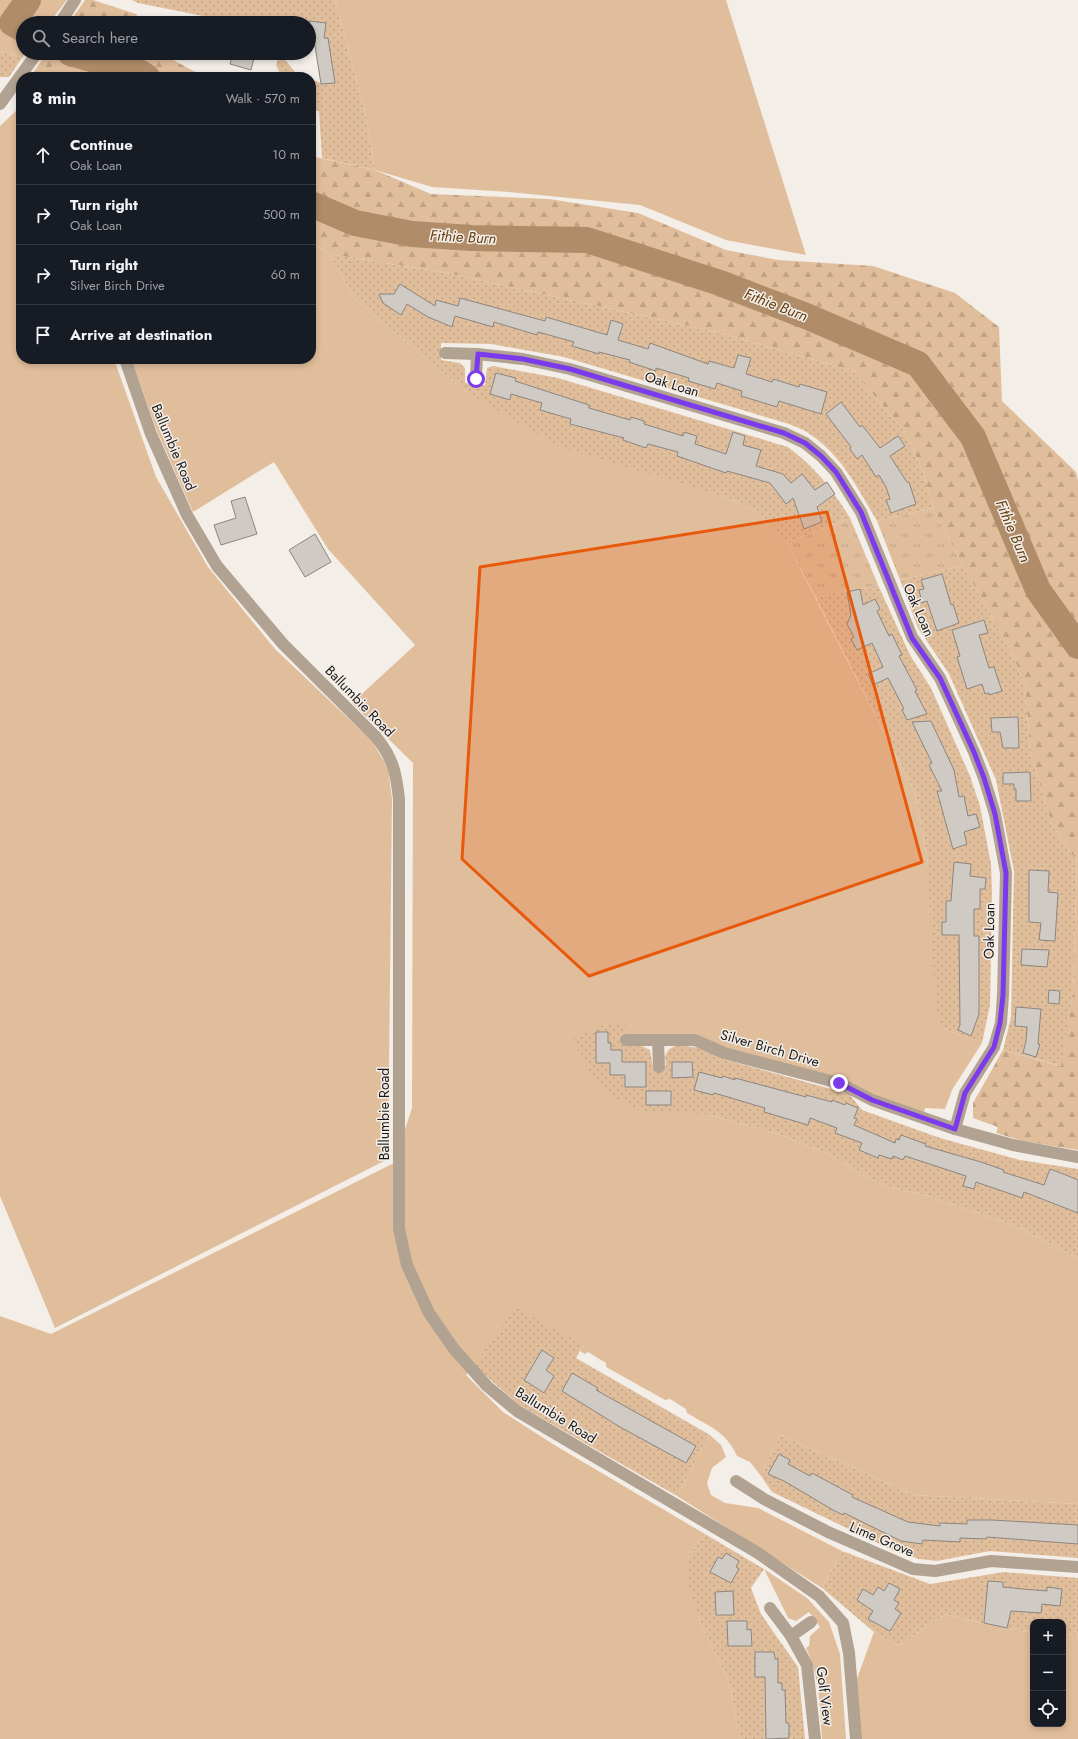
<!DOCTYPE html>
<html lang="en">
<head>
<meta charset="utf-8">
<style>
  :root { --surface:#171b24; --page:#242831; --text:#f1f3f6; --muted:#9ea1a6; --line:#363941 }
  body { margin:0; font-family:Jost,sans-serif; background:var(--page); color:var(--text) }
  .controls { position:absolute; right:12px; bottom:12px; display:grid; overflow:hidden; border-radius:8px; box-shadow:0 2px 6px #0003 }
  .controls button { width:36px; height:36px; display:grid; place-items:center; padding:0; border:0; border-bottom:1px solid var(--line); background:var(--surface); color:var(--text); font:20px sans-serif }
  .stop { position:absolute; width:12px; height:12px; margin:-9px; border:3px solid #7c3aed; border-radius:50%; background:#fff }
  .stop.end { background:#7c3aed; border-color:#fff; box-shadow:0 1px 4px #0008 }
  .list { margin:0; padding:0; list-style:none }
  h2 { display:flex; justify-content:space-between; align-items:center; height:52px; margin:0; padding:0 16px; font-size:17px }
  h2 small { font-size:13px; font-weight:400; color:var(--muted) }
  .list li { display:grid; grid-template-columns:26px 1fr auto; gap:12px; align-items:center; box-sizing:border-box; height:60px; padding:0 16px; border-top:1px solid var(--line) }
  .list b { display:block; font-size:15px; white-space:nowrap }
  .list p { margin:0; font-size:13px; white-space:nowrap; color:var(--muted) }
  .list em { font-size:13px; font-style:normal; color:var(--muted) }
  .icon { flex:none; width:22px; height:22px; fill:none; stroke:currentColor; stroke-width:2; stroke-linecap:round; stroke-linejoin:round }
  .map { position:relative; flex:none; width:1078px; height:1739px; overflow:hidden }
  .search { position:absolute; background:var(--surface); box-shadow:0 2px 6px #0003; left:16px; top:16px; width:300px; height:44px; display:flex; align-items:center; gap:10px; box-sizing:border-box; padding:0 14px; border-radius:22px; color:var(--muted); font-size:15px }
  .panel { position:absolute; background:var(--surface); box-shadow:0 2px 6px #0003; left:16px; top:72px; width:300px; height:292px; border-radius:16px }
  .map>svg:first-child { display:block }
  .grass { fill:#e1be9b }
  .forest { fill:url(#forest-firs) }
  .park { fill:url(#park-tufts) }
  .garden { fill:url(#garden-dots) }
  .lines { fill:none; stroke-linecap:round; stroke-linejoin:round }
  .river { stroke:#b08c68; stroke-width:26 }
  .building { fill:#cfcac4; stroke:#8b8580 }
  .minor { stroke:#b2a292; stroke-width:12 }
  .tertiary { stroke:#b2a292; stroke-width:12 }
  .route { stroke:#7c3aed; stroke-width:5 }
  .marked { fill:#e8590c; fill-opacity:0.2; stroke:#e8590c; stroke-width:3; stroke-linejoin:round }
  .labels { text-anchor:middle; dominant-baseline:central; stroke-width:3; stroke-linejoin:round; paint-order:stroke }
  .street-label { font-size:14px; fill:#1b1917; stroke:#f4eee9 }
  .water-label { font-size:15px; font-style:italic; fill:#633e11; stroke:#f4eee9 }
</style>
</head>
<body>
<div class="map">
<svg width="1078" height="1739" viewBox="0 0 1078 1739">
  <defs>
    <pattern id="forest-firs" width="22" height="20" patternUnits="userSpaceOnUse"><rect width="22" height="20" fill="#e1be9b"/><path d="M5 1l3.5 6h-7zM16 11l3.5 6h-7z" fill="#c0a385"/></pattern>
    <pattern id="park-tufts" width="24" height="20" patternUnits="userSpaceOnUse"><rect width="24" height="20" fill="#e1be9b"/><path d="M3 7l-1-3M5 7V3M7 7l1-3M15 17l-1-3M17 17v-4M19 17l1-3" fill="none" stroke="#c0a385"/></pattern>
    <pattern id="garden-dots" width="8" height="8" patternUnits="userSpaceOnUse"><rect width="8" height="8" fill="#e1be9b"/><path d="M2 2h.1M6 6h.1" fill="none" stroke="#c0a385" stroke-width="1.8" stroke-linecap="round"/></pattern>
  </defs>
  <rect width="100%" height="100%" fill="#f4eee9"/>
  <g class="grass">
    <path d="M0,0H67L49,23H23V53H26L22,58L0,51Z"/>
    <path d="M335,0H726L806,255L726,240L640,205L509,192L432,187L375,170L365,112Z"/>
    <path d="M20,107L21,359H114L156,477L208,567L275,649L372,741L388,768L392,799L388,1159L55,1328L0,1196V126Z"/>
    <path d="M311,242L329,254L356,300L465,391L723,496L751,508L770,522L787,543L915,793L927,857L944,1029L982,1043L952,1090L945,1109L925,1108L924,1113L853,1088L843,1078L725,1048L696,1034H626V1024H606L689,1113L710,1115L781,1135L826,1153L873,1180L896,1189L925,1195L1014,1225L1078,1258V1504L914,1495L780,1435L761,1476L750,1462L737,1456C726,1431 708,1426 687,1413L686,1409L670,1399L665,1400L606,1367V1363L588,1352L585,1354L580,1351L583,1345L474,1365L466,1375L503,1412L556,1446L705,1534L687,1559L699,1619L729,1682L740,1739H0V1316L51,1334L394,1163L412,1108L413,763L352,703L415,645L328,549L274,462L193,512L157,431L131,359H311Z"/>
    <path d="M710,1435L721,1445L726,1457L712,1468L707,1483L711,1495L725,1503L758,1508L842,1551L822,1588L677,1496Z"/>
    <path d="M764,1569L807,1598L829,1622L840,1654L846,1739H822C820,1708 820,1676 806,1648L809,1646L810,1636L820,1627L809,1612L796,1621L788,1618Z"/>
    <path d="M945,1614L1007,1629L1033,1631V1724H1063V1634L1078,1635V1739H860L855,1684L874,1632L898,1646Z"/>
  </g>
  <g class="forest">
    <path d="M85,0H93L136,14L142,23H69Z"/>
    <path d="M47,53H160L205,77H30Z"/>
    <path d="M311,156L375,170L431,194L549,199L638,213L726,250L778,260L873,266L955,293L999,327L1002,401L1076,472L1078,480V1150L1023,1141L996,1133L998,1127L973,1118V1103L1003,1050L1060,1066L1073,991L1077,862L1052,825L1030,751L1025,685L1009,647L963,566L933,508L923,472L904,431L853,371L717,332L441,272L329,254L311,242Z"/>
  </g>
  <g class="park">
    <path d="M933,508L963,566L900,580L877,521Z"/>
    <path d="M850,518L878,585L816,598L787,543Z"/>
  </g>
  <g class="garden">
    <path d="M132,0H335L365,112L375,170L322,158L319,111L311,110V79L321,83L315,46L309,44V23H238L138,3Z"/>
    <path d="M0,51L22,58L9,77H0Z"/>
    <path d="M280,54L295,72L306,77H282L276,65Z"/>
    <path d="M329,254L441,272L717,332L853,371L904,431L923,472L933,508L877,521C858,489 842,456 811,435C805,430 796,427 789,424L564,357L491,344L441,343V360L460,363L465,368V383L485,385L487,368L493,366L558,378L788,447C815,467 833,490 850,518L787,543L770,522L751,508L723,496L560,447L465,391L356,300Z"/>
    <path d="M963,566L1009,647L1025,685L1030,751L1052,825L1077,862L1073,991L1061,1066L1003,1050L1011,1017L1014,871L996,780L949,674L918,628L900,580Z"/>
    <path d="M878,585L910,655L931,688L970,776L980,806L991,864L992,892L990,1005L982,1043L944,1029L936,1011L927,857L915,793L816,598Z"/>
    <path d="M606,1024H626V1046H642L650,1050L653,1067L666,1066L665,1056L669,1049L678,1045L700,1048L723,1059L849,1094L862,1110L940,1138L1020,1160L1078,1169V1258L1014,1225L925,1195L896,1189L873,1180L826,1153L781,1135L710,1115L641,1111L618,1099L595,1081L572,1039Z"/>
    <path d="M516,1307L583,1345L576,1358L710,1435L677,1496L519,1405L474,1365Z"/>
    <path d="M780,1435L914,1495L1078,1504V1558L990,1551L937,1561L919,1559L892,1550L772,1492L761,1476Z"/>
    <path d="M705,1534L764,1569L751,1588L761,1614L798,1667L805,1739H740L729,1682L699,1619L688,1584L687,1559Z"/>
    <path d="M842,1551L930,1584L1004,1572L1078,1578V1635L1063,1634V1622H1033V1631L1007,1629L945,1614L898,1646L874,1632L822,1588Z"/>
  </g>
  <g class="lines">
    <g class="river">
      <path d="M23,29L12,23L28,0"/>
      <path d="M70,53L141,73L147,77"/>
      <path d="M311,204L355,223L412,234L471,238L587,240L720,283L806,316L918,364L973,437L1038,590L1078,646"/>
    </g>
  </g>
  <g class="building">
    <path d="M309,21L326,23L324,38H328L335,83L321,84L313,33L309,32Z"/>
    <path d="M233,53L254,58L251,70L230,64Z"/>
    <path d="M400,284L435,306L436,300L458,306L460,298L545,321L546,317L607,335L611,320L623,324L618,340L648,349L650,343L708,364L709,361L734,368L738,355L751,358L746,374L772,382L773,379L799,387L800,384L827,392L821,414L779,401L777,407L741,396L742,391L717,383L715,389L688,381L689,378L656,368V371L629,362L630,360L599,352V354L572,346L574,342L538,332L537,335L494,322L493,327L455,316L452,327L428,317L407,304L401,315L383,303L379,294H394Z"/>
    <path d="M496,373L516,378L515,381L589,405V408L630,420L631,417L644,421V424L683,436L684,432L697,436L695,444L726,454L733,432L745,436L743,445L761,450L756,466L783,474L791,483L802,474L815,490L827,482L835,494L817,507L822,522L804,529L793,498L786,504L770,483L727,471L726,473L677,456L678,452L648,444L646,448L623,440L624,438L570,424L571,419L540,410L542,403L511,394L510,400L490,394Z"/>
    <path d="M841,402L860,427L862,425L880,448L898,436L905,446L890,456L907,482H909L916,504L891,513L886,500L890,499L886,487L879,475L876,477L862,455L857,459L850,449L851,447L826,414Z"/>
    <path d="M245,497L257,534L221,545L214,525L236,518L231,501Z"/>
    <path d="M315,534L331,562L305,577L289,550Z"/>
    <path d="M942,574L951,605L953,604L959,623L937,631L927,601L922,603L919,590L924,589L921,580Z"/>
    <path d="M860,589L863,605L875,599L880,609L877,611L889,636L892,634L902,655L899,656L917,690L915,691L927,714L907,720L902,710L904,709L888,678L873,685L868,674L883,667L872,643L857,650L851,639L854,637L847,624L851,615L847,592Z"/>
    <path d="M984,620L988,633L979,635L989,668L994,667L1002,691L989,695V693L985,694L982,684L967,689L957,657L960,656L952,630Z"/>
    <path d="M1018,717L1019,748H1003L1000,732H992L991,718Z"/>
    <path d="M931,721L954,770L959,797L964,796L968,816L976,814L980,827L964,832L967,844L953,849L937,791H942L929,765L932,763L912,722Z"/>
    <path d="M1030,772L1031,801H1016V789H1014V784H1003V773Z"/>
    <path d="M954,862L971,864L970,876L986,878L985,889H980V909H974V936H979V1014L971,1036L958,1030L960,1025L959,935H942V922H946V901H951Z"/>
    <path d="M1029,870L1049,871L1048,892L1058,893L1055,941L1039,940L1041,923L1029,922Z"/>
    <path d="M1022,949L1049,950L1047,967L1021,965Z"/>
    <path d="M1049,990L1060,991L1059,1004L1048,1003Z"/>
    <path d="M1016,1007L1041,1009L1038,1044H1040L1036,1057L1023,1053L1026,1041L1027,1027L1015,1026Z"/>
    <path d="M596,1032H608V1043H611V1050H622V1062H646V1087H625V1075H610V1063H596Z"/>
    <path d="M672,1062H692L693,1077L672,1078Z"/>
    <path d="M699,1072L722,1078L723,1076L735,1080V1078L806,1097V1095L832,1102V1100L845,1105L846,1103L858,1108L854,1118L857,1119L854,1125L895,1143L896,1139L899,1140L901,1135L926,1144L925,1146L981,1162L1004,1170L1003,1172L1044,1185L1050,1169L1066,1175L1078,1180V1213L1024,1192L1022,1198L976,1182L974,1189L963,1186L966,1176L905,1156L903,1160L893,1156L892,1159L879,1155L878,1158L859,1150L862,1143L835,1133L837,1128L810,1118L808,1125L764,1112L765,1108L714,1093L713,1095L694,1090Z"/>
    <rect x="646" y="1091" width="25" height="14"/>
    <path d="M542,1350L554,1358L546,1370L554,1376L544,1393L524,1380Z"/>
    <path d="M572,1373L598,1388L596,1390L696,1446L686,1463L620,1427L562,1391Z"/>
    <path d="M779,1454L790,1460L788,1464L810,1476L812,1473L853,1495L852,1497L908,1522L940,1526V1523L967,1524V1520H992L1078,1525V1544L987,1537L986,1539L960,1538V1542L923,1540L922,1544L901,1541L844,1513L843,1515L833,1510L784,1481L768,1474Z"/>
    <path d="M726,1553L739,1561L736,1567L739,1569L731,1583L710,1572L718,1557L722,1559Z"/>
    <path d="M988,1581L1003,1582V1587L1023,1589L1047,1591V1587L1062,1589L1060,1606L1042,1604L1041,1613L1011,1611L1007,1628L984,1623Z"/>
    <path d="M889,1583L900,1589L894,1600L899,1603L895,1609L901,1613L890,1631L868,1619L873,1611L857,1600L863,1589L873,1595L878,1587L884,1591Z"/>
    <path d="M733,1591L734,1615H716L715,1592Z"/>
    <path d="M727,1621H747V1630L751,1629L752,1646H728Z"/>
    <path d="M755,1652H774L775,1659H778V1683H782V1690H785L786,1723H789V1738L766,1739L765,1677H755Z"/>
  </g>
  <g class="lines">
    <g class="minor">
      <path d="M445,353L477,354L523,359L570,369L784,433L805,443L821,456L836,472L861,512L912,637L940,678L974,752L984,778L995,814L1006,873L1003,995L1001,1023L994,1047L965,1093L955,1129"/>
      <path d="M125,359L151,434L187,515L217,566L283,644L376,737C393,758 396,772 399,799V1229L407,1265L429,1313L454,1349L487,1386L517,1411L758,1553L819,1596L843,1623L849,1653L856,1739"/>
      <path d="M476,379L477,354"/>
      <path d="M626,1040H695L724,1053L839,1083L872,1100L955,1129L1013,1145L1078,1157"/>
      <path d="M658,1040L659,1067"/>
      <path d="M736,1481L764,1499L828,1532L913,1569L935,1571L991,1561L1078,1567"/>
      <path d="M770,1608L791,1636L807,1665L815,1739"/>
      <path d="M791,1636L811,1622"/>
    </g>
    <g class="tertiary">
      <path d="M60,23L75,0"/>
      <path d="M0,104L37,53"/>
    </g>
  </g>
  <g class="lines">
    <path class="route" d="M476,379L478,354L523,359L570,369L784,433L805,443L821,456L836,472L861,512L912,638L940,678L974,752L984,778L995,814L1006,873L1003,995L1000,1023L994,1047L965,1093L955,1129L872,1100L839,1083"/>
  </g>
  <path class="marked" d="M827,512L922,862L589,976L462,859L480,567Z"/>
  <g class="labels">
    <g class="street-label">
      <text transform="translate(672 384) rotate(17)">Oak Loan</text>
      <text transform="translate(174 447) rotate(67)">Ballumbie Road</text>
      <text transform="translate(919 610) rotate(66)">Oak Loan</text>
      <text transform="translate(360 701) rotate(46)">Ballumbie Road</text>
      <text transform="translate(989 931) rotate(-89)">Oak Loan</text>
      <text transform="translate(770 1048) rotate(16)">Silver Birch Drive</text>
      <text transform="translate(384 1114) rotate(-90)">Ballumbie Road</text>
      <text transform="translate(556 1415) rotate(32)">Ballumbie Road</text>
      <text transform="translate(882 1539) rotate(23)">Lime Grove</text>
      <text transform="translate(825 1696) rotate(83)">Golf View</text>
    </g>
    <g class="water-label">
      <text transform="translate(463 237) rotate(3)">Fithie Burn</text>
      <text transform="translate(776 305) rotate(21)">Fithie Burn</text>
      <text transform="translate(1013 531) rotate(67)">Fithie Burn</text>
    </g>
  </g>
</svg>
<div class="controls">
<button>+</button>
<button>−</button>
<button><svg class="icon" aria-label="locate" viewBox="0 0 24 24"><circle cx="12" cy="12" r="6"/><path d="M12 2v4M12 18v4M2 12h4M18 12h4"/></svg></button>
</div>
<div class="stop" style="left:476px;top:379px"></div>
<div class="stop end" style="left:839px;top:1083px"></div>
<div class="search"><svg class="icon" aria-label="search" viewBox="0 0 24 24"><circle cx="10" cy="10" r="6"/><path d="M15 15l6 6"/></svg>Search here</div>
<section class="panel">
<h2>8 min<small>Walk · 570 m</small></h2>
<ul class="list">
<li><svg class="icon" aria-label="ahead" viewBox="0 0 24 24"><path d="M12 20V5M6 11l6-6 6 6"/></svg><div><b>Continue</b><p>Oak Loan</p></div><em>10 m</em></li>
<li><svg class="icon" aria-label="right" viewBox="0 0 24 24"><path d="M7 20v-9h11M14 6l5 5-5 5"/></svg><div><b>Turn right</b><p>Oak Loan</p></div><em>500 m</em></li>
<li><svg class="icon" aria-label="right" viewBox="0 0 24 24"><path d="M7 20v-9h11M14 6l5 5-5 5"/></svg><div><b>Turn right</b><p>Silver Birch Drive</p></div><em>60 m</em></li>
<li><svg class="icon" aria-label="arrive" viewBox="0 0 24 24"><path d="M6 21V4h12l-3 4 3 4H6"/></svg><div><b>Arrive at destination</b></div></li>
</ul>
</section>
</div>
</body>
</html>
